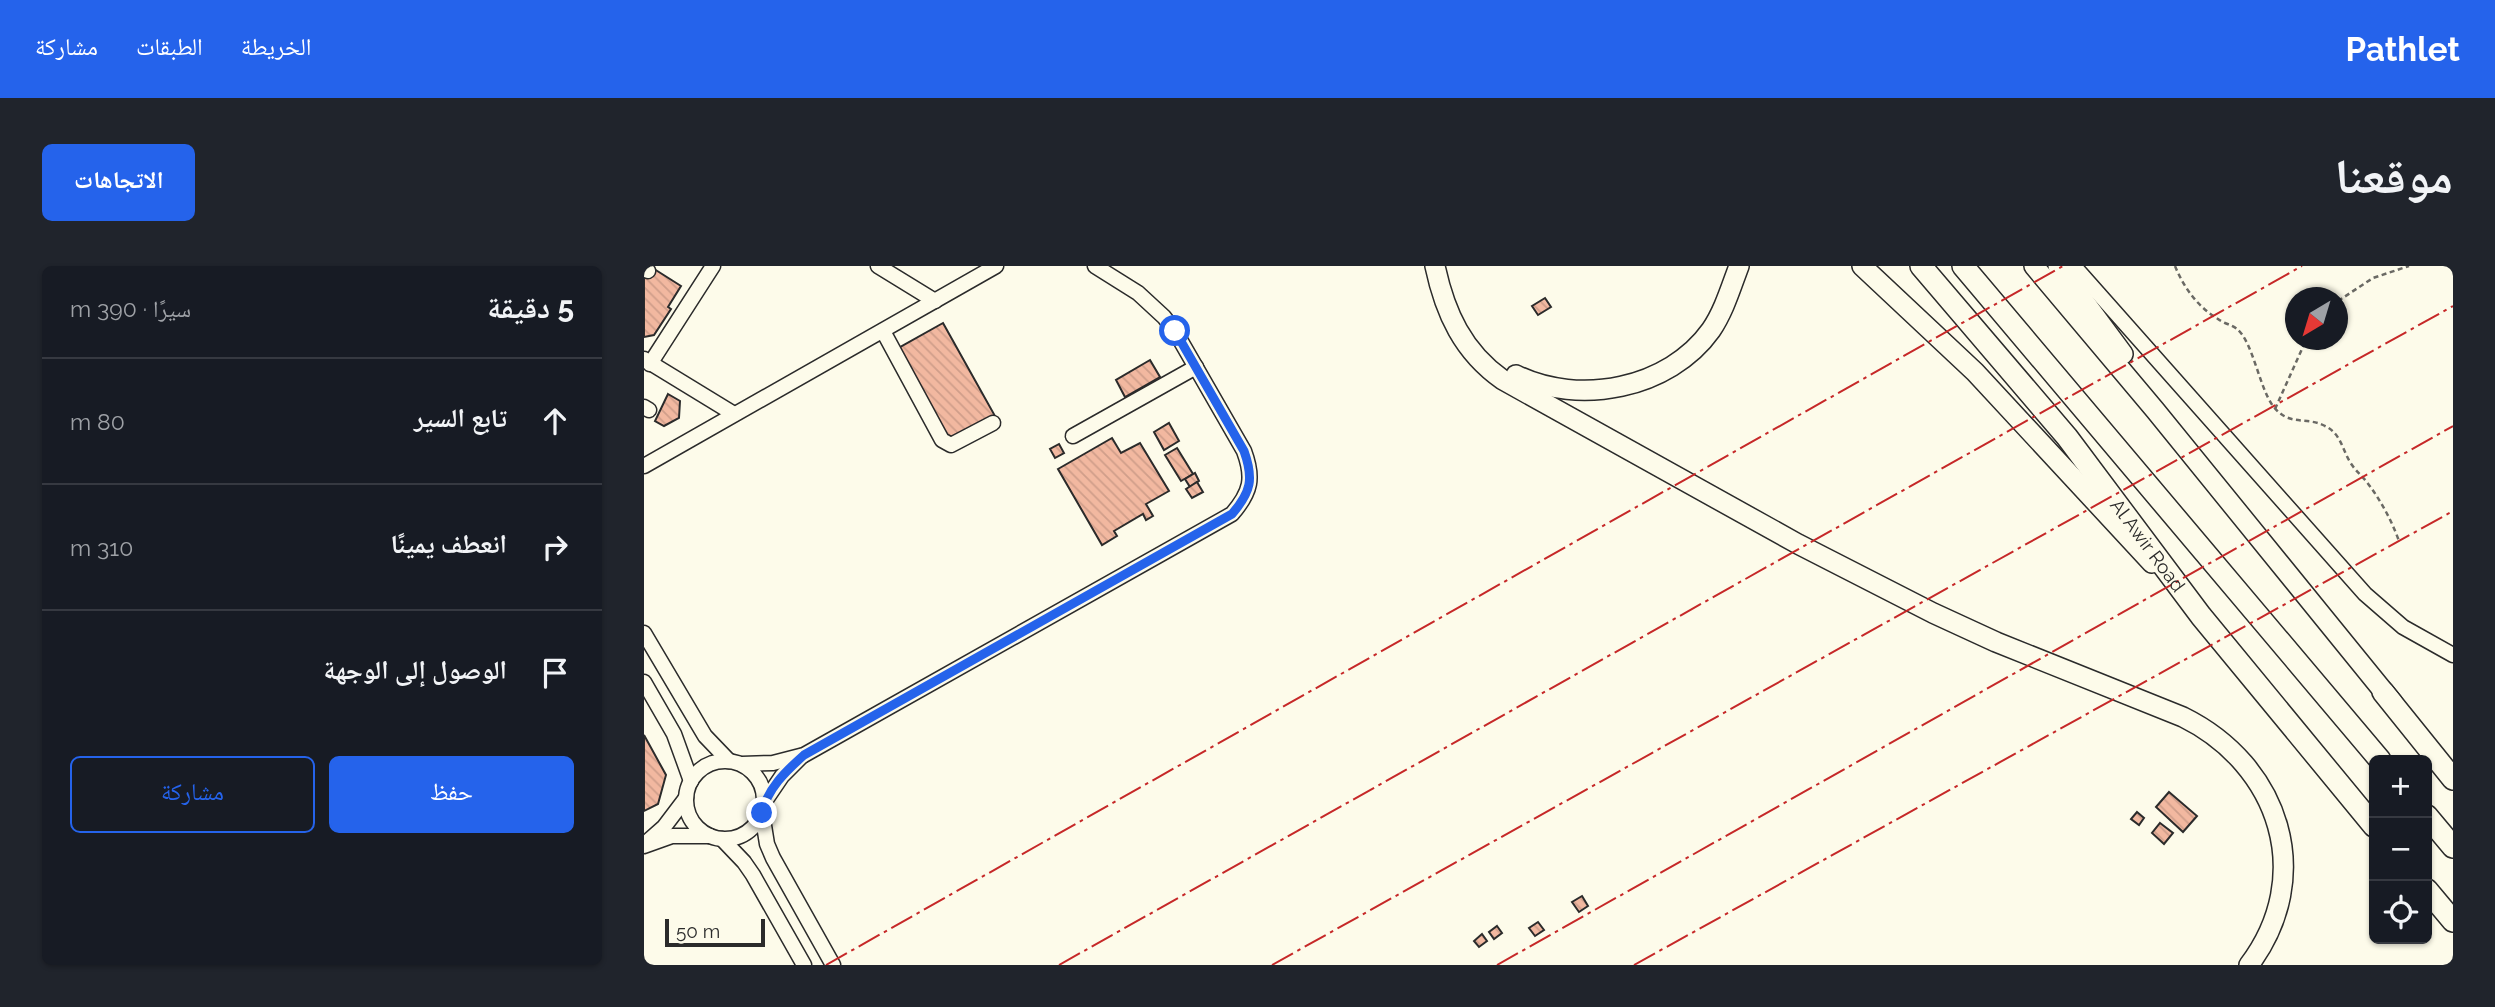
<!DOCTYPE html>
<html lang="ar">
<head>
<meta charset="utf-8">
<style>
  :root { --surface:#171b24; --page:#20242c; --text:#f1f3f6; --muted:#9ea1a6; --line:#363941; --accent:#2563eb }
  body { margin:0; font-family:Raleway,"Noto Naskh Arabic",sans-serif; background:var(--page); color:var(--text); direction:rtl }
  .controls { position:absolute; right:21px; bottom:21px; display:grid; overflow:hidden; border-radius:10px; box-shadow:0 2px 5px #0004 }
  .controls button { width:63px; height:63px; display:grid; place-items:center; padding:0; border:0; border-bottom:2px solid var(--line); background:var(--surface); color:var(--text); font:35px sans-serif }
  .compass { position:absolute; left:1641px; top:21px; width:63px; height:63px; border-radius:50%; background:var(--surface); box-shadow:0 2px 5px #0004; rotate:218deg }
  .scale { position:absolute; left:21px; bottom:18px; width:100px; box-sizing:border-box; padding-left:7px; border:4px solid #2b2b2b; border-top:0; font-size:19px; line-height:24px; white-space:nowrap; color:#2b2b2b; -webkit-text-stroke:5px #fdfbea; paint-order:stroke }
  .stop { position:absolute; width:21px; height:21px; margin:-16px; border:5px solid #2563eb; border-radius:50%; background:#fff }
  .stop.end { background:#2563eb; border-color:#fff; box-shadow:0 2px 7px #0008 }
  .list { margin:0; padding:0; list-style:none }
  h2 { display:flex; justify-content:space-between; align-items:center; height:91px; margin:0; padding:0 28px; font-size:30px }
  h2 small { font-size:23px; font-weight:400; color:var(--muted) }
  .list li { display:grid; grid-template-columns:46px 1fr auto; gap:21px; align-items:center; box-sizing:border-box; height:126px; padding:0 28px; border-top:2px solid var(--line) }
  .list b { display:block; font-size:26px; white-space:nowrap }
  .list em { font-size:23px; font-style:normal; color:var(--muted) }
  .actions { display:flex; gap:14px; padding:21px 28px }
  .actions a { flex:1; padding:16px 0; border:2px solid var(--accent); border-radius:10px; text-align:center; font-size:24px; color:var(--accent) }
  .actions .main { background:var(--accent); color:#fff }
  .icon { flex:none; width:38px; height:38px; fill:none; stroke:currentColor; stroke-width:2; stroke-linecap:round; stroke-linejoin:round }
  .map { position:relative; flex:none; width:1809px; height:699px; overflow:hidden; direction:ltr; border-radius:10px }
  header { display:flex; align-items:center; gap:42px; box-sizing:border-box; height:98px; padding:0 35px; background:var(--accent); color:#fff }
  header strong { font-size:33px }
  nav { display:flex; gap:38px; margin-inline-start:auto; font-size:24px }
  .intro { display:flex; align-items:center; justify-content:space-between; box-sizing:border-box; height:168px; padding:0 42px }
  h1 { margin:0; font-size:49px }
  .button { padding:18px 32px; border-radius:10px; background:var(--accent); color:#fff; font-size:24px; font-weight:700 }
  main { display:flex; gap:42px; padding:0 42px }
  aside { flex:1; background:var(--surface); border-radius:10px; box-shadow:0 2px 5px #0004 }
  .map>svg:first-child { display:block }
  .building { fill:url(#building-back-hatch); stroke:#2b2b2b; stroke-width:2 }
  .lines { fill:none; stroke-linecap:round; stroke-linejoin:round }
  .minor-casing { stroke:#2b2b2b; stroke-width:17 }
  .major-casing { stroke:#2b2b2b; stroke-width:22 }
  .highway-casing { stroke:#2b2b2b; stroke-width:24 }
  .path { stroke:#6a6964; stroke-width:2.5; stroke-dasharray:5 3.5; stroke-linecap:butt }
  .minor { stroke:#fdfbea; stroke-width:14 }
  .major { stroke:#fdfbea; stroke-width:19 }
  .highway { stroke:#fdfbea; stroke-width:21 }
  .power { stroke:#c62828; stroke-width:2; stroke-dasharray:24 5 3.5 5; stroke-linecap:butt }
  .route { stroke:#2563eb; stroke-width:9 }
  .labels { text-anchor:middle; dominant-baseline:central; stroke-width:5; stroke-linejoin:round; paint-order:stroke }
  .street-label { font-size:19px; fill:#2b2b2b; stroke:#fdfbea }
</style>
</head>
<body>
<header>
<strong>Pathlet</strong>
<nav><a>الخريطة</a><a>الطبقات</a><a>مشاركة</a></nav>
</header>
<div class="intro"><h1>موقعنا</h1><a class="button">الاتجاهات</a></div>
<main>
<div class="map">
<svg width="1809" height="699" viewBox="0 0 1809 699">
  <defs>
    <pattern id="building-back-hatch" width="6" height="6" patternUnits="userSpaceOnUse" patternTransform="scale(1.75)"><rect width="6" height="6" fill="#f2b8a0"/><path d="M-1 5l2 2M0 0l6 6M5-1l2 2" fill="none" stroke="#d09e8a"/></pattern>
  </defs>
  <rect width="100%" height="100%" fill="#fdfbea"/>
  <g class="building">
    <path d="M7,1L37,20L24,41L27,43L10,69L0,71V13Z"/>
    <path d="M901,32L907,41L894,49L888,40Z"/>
    <path d="M299,57L351,150L303,177L251,84Z"/>
    <path d="M506,94L516,111L481,131L472,114Z"/>
    <path d="M24,128L36,135L35,152L20,160L11,155Z"/>
    <path d="M525,157L535,175L520,184L510,166Z"/>
    <path d="M468,172L477,187L496,177L525,225L502,238L509,250L502,254L499,248L470,265L473,270L458,279L414,203Z"/>
    <path d="M415,178L420,187L411,192L406,183Z"/>
    <path d="M533,182L549,208L537,215L521,189Z"/>
    <path d="M551,207L555,215L546,221L541,213Z"/>
    <path d="M553,216L559,226L548,232L542,223Z"/>
    <path d="M0,469L22,509L14,538L0,545Z"/>
    <path d="M1525,526L1553,550L1539,566L1512,541Z"/>
    <path d="M1493,546L1500,552L1495,559L1487,553Z"/>
    <path d="M1516,557L1529,567L1520,578L1508,567Z"/>
    <path d="M938,630L944,640L935,646L928,636Z"/>
    <path d="M894,656L900,664L891,670L885,662Z"/>
    <path d="M853,660L858,667L850,673L845,666Z"/>
    <path d="M838,668L843,675L835,681L830,675Z"/>
  </g>
  <g class="lines">
    <defs>
      <g id="minor">
        <path d="M234,0L291,35"/>
        <path d="M1430,0L1721,328L1759,361L1809,389"/>
        <path d="M0,3L4,5"/>
        <path d="M239,65L298,174L307,179L349,157"/>
        <path d="M0,93L90,148"/>
        <path d="M6,98L69,0"/>
        <path d="M0,141L5,144"/>
        <path d="M429,170L552,101"/>
        <path d="M0,200L352,0"/>
        <path d="M0,367L61,470L85,495"/>
        <path d="M0,416L30,468L47,515"/>
        <circle cx="81" cy="534" r="39"/>
        <path d="M98,498L129,497L160,489L588,248C607,226 610,212 600,185L531,65L520,51L494,27L451,0"/>
        <path d="M121,535L138,510L158,490"/>
        <path d="M118,547L123,578L129,592L189,699"/>
        <path d="M78,573L100,596L109,609L160,699"/>
        <path d="M4,575L20,561L42,532"/>
        <path d="M0,580L28,570H66"/>
      </g>
      <g id="major">
        <path d="M791,0C801,47 819,86 859,114L1154,278L1289,347L1352,376L1539,451C1636,499 1672,610 1605,699"/>
        <path d="M1218,0L1331,106L1508,297"/>
        <path d="M1390,0L1511,144L1749,437"/>
        <path d="M1414,0L1479,88"/>
        <path d="M872,109C935,140 1025,123 1067,64C1080,45 1087,21 1095,0"/>
      </g>
      <g id="highway">
        <path id="s1" d="M1277,0L1423,171L1557,350L1730,560"/>
        <path d="M1319,0L1736,494"/>
        <path d="M1739,426L1809,513"/>
        <path d="M1783,550L1809,581"/>
        <path d="M1783,624L1809,655"/>
      </g>
    </defs>
    <use href="#minor" class="minor-casing"/>
    <use href="#major" class="major-casing"/>
    <use href="#highway" class="highway-casing"/>
    <g class="path">
      <path d="M1531,0C1540,22 1554,41 1574,53C1579,57 1588,59 1593,63C1609,76 1615,121 1629,140C1645,161 1662,150 1681,160C1698,168 1698,185 1708,199C1712,205 1717,209 1722,215C1736,233 1747,253 1755,275"/>
      <path d="M1694,35L1729,12L1765,0"/>
      <path d="M1631,143L1662,74"/>
    </g>
    <use href="#minor" class="minor"/>
    <use href="#major" class="major"/>
    <use href="#highway" class="highway"/>
    <g class="power">
      <path d="M182,699L1419,0"/>
      <path d="M415,699L1658,0"/>
      <path d="M628,699L1809,40"/>
      <path d="M853,699L1809,160"/>
      <path d="M990,699L1809,245"/>
    </g>
  </g>
  <g class="lines">
    <path class="route" d="M118,547C123,523 142,505 160,489L588,248C607,226 610,213 600,185L531,65"/>
  </g>
  <g class="labels">
    <g class="street-label">
      <text stroke="none"><textPath href="#s1" startOffset="360">Al Awir Road</textPath></text>
    </g>
  </g>
</svg>
<div class="controls">
<button>+</button>
<button>−</button>
<button><svg class="icon" aria-label="locate" viewBox="0 0 24 24"><circle cx="12" cy="12" r="6"/><path d="M12 2v4M12 18v4M2 12h4M18 12h4"/></svg></button>
</div>
<svg class="compass" viewBox="-18 -18 36 36"><path d="M0-13l5 13h-10z" fill="#e53935"/><path d="M0 13l5-13h-10z" fill="#9ea1a6"/></svg>
<div class="scale">50 m</div>
<div class="stop" style="left:531px;top:65px"></div>
<div class="stop end" style="left:118px;top:547px"></div>
</div>
<aside>
<h2>5 دقيقة<small>سيرًا · 390 m</small></h2>
<ul class="list">
<li><svg class="icon" aria-label="ahead" viewBox="0 0 24 24"><path d="M12 20V5M6 11l6-6 6 6"/></svg><div><b>تابع السير</b></div><em>80 m</em></li>
<li><svg class="icon" aria-label="right" viewBox="0 0 24 24"><path d="M7 20v-9h11M14 6l5 5-5 5"/></svg><div><b>انعطف يمينًا</b></div><em>310 m</em></li>
<li><svg class="icon" aria-label="arrive" viewBox="0 0 24 24"><path d="M6 21V4h12l-3 4 3 4H6"/></svg><div><b>الوصول إلى الوجهة</b></div></li>
</ul>
<div class="actions"><a class="main">حفظ</a><a>مشاركة</a></div>
</aside>
</main>
</body>
</html>
